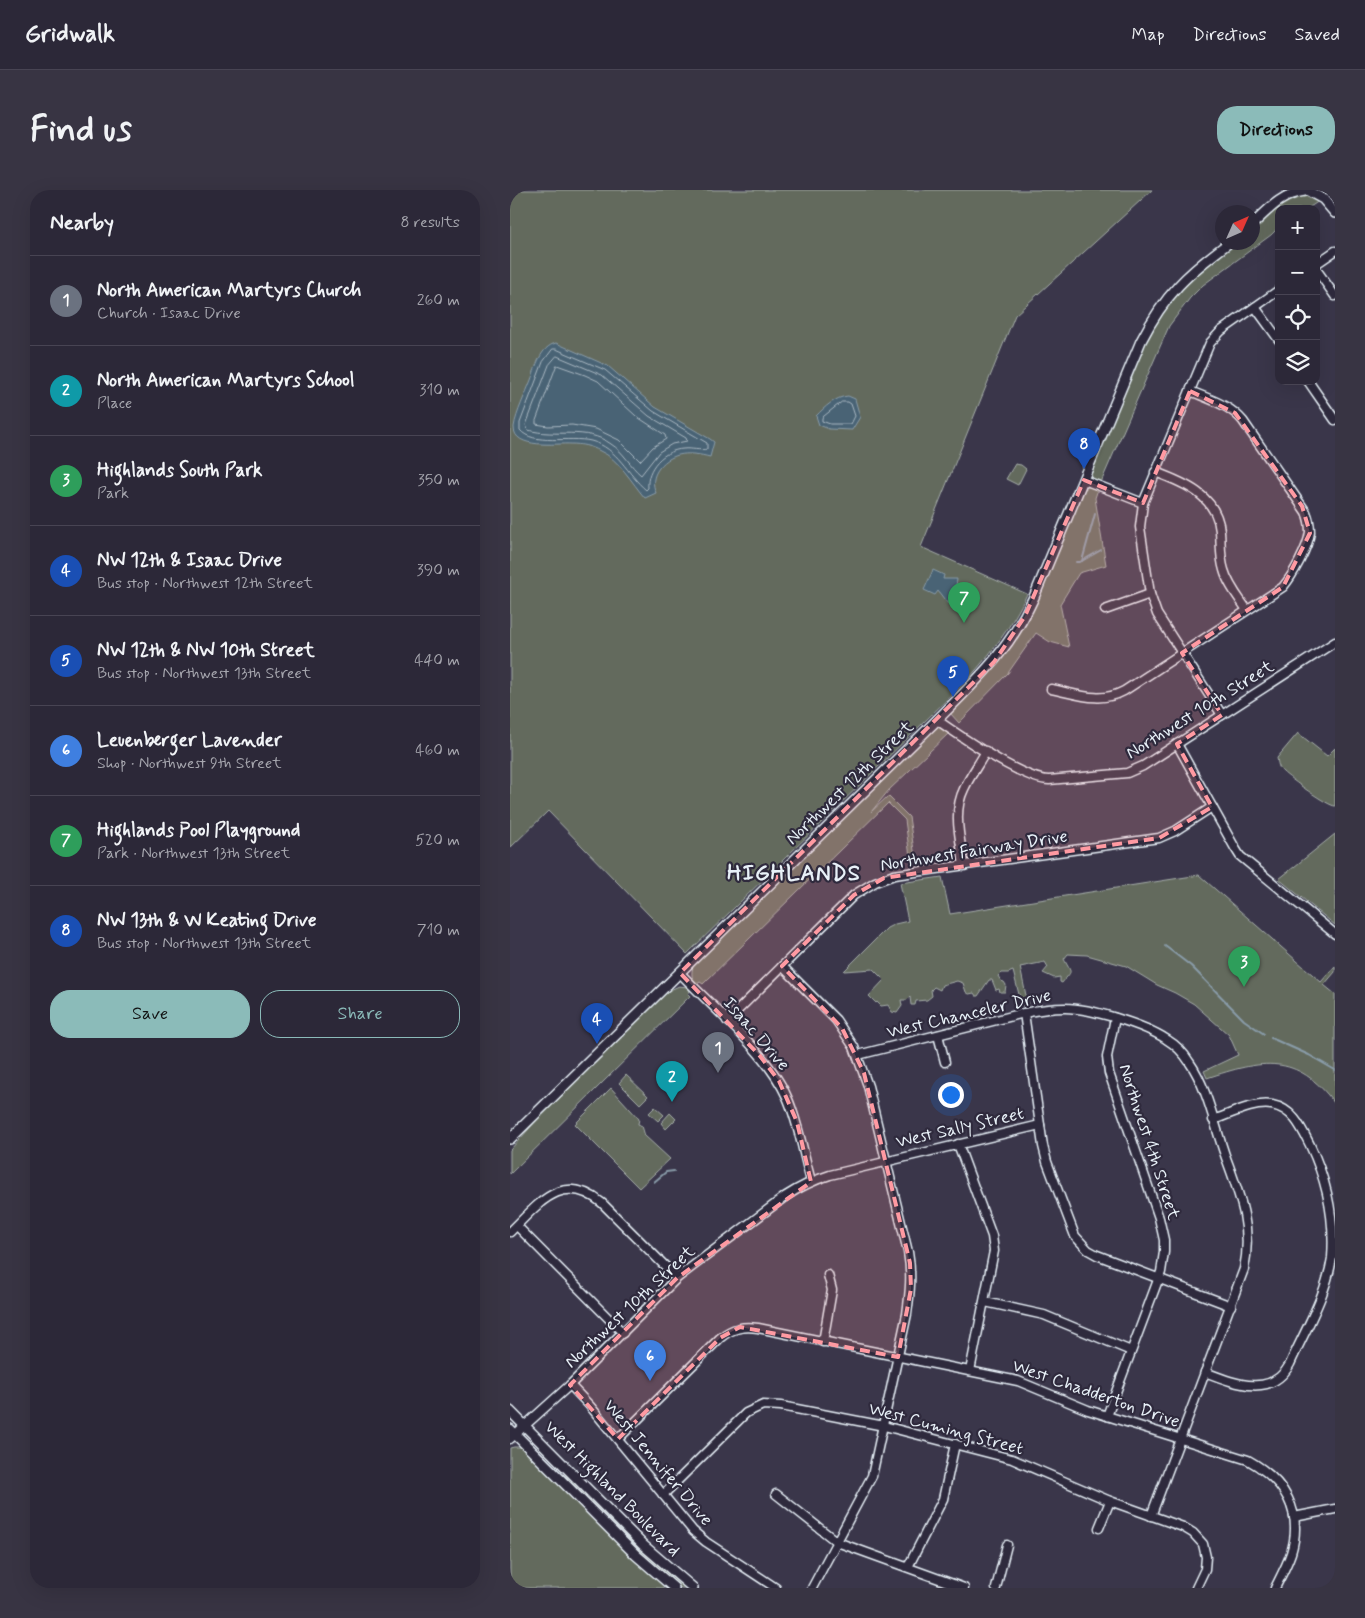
<!DOCTYPE html>
<html lang="en">
<head>
<meta charset="utf-8">
<style>
  :root { --surface:#2c2838; --page:#383443; --text:#f1f3f6; --muted:#a6a6ae; --line:#484453; --accent:#8bbbb9 }
  body { margin:0; font-family:Mynerve,sans-serif; background:var(--page); color:var(--text) }
  .controls { position:absolute; right:15px; top:15px; display:grid; overflow:hidden; border-radius:10px; box-shadow:0 5px 20px #0002 }
  .controls button { width:45px; height:45px; display:grid; place-items:center; padding:0; border:0; border-bottom:1px solid var(--line); background:var(--surface); color:var(--text); font:25px sans-serif }
  .compass { position:absolute; left:705px; top:15px; width:45px; height:45px; border-radius:50%; background:var(--surface); box-shadow:0 5px 20px #0002; rotate:45deg }
  .you { position:absolute; left:440px; top:904px; width:18px; height:18px; margin:-12px; border:4px solid #fff; border-radius:50%; background:#1a73e8; box-shadow:0 0 0 8px #1a73e833 }
  .badge { display:grid; place-items:center; width:32px; height:32px; border-radius:50%; background:var(--accent); color:#fff; font-size:16px; font-weight:700 }
  .pin { position:absolute; translate:-50% -41px; filter:drop-shadow(0 1px 2px #0008) }
  .pin::after { content:''; position:absolute; top:26px; width:18px; height:15px; background:inherit; clip-path:polygon(0 0,100% 0,50% 100%) }
  .list { margin:0; padding:0; list-style:none }
  h2 { display:flex; justify-content:space-between; align-items:center; height:65px; margin:0; padding:0 20px; font-size:21px }
  h2 small { font-size:16px; font-weight:400; color:var(--muted) }
  .list li { display:grid; grid-template-columns:32px 1fr auto; gap:15px; align-items:center; box-sizing:border-box; height:90px; padding:0 20px; border-top:1px solid var(--line) }
  .list b { display:block; font-size:19px; white-space:nowrap }
  .list p { margin:0; font-size:16px; white-space:nowrap; color:var(--muted) }
  .list em { font-size:16px; font-style:normal; color:var(--muted) }
  .actions { display:flex; gap:10px; padding:15px 20px }
  .actions a { flex:1; padding:11px 0; border:1px solid var(--accent); border-radius:20px; text-align:center; font-size:18px; color:var(--accent) }
  .actions .main { background:var(--accent); color:#111 }
  .icon { flex:none; width:28px; height:28px; fill:none; stroke:currentColor; stroke-width:2; stroke-linecap:round; stroke-linejoin:round }
  .map { position:relative; flex:none; width:825px; height:1398px; overflow:hidden; border-radius:20px }
  header { display:flex; align-items:center; gap:30px; box-sizing:border-box; height:70px; padding:0 25px; background:var(--surface); border-bottom:1px solid var(--line) }
  header strong { font-size:24px }
  nav { display:flex; gap:28px; margin-inline-start:auto; font-size:18px }
  .intro { display:flex; align-items:center; justify-content:space-between; box-sizing:border-box; height:120px; padding:0 30px }
  h1 { margin:0; font-size:35px }
  .button { padding:12px 22px; border-radius:20px; background:var(--accent); color:#111; font-size:18px; font-weight:700 }
  main { display:flex; gap:30px; padding:0 30px }
  aside { flex:1; background:var(--surface); border-radius:20px; box-shadow:0 5px 20px #0002 }
  .map>svg:first-child { display:block }
  .green { fill:#636a5d; stroke:#a6aeaa }
  .water { fill:#4a6374; stroke:#899ca9 }
  .lines { fill:none; stroke-linecap:round; stroke-linejoin:round }
  .shore { stroke:#a9b8c3; stroke-width:1 }
  .stream { stroke:#899ca9; stroke-width:2 }
  .minor-casing { stroke:#e8f1f8; stroke-width:11 }
  .major-casing { stroke:#e8f1f8; stroke-width:12 }
  .minor { stroke:#2f2a3d; stroke-width:8 }
  .major { stroke:#2f2a3d; stroke-width:9 }
  .marked { fill:#ff9aa2; fill-opacity:0.2; stroke:#ff9aa2; stroke-width:4; stroke-dasharray:10 6; stroke-linejoin:round }
  .labels { text-anchor:middle; dominant-baseline:central; stroke-width:4.5; stroke-linejoin:round; paint-order:stroke }
  .street-label { font-size:18px; fill:#e8f1f8; stroke:#2f2a3d }
  .district-label { font-size:22px; font-weight:bold; letter-spacing:1px; fill:#e8f1f8; stroke:#2f2a3d }
</style>
</head>
<body>
<header>
<strong>Gridwalk</strong>
<nav><a>Map</a><a>Directions</a><a>Saved</a></nav>
</header>
<div class="intro"><h1>Find us</h1><a class="button">Directions</a></div>
<main>
<aside>
<h2>Nearby<small>8 results</small></h2>
<ul class="list">
<li><span class="badge" style="background:#6b7280">1</span><div><b>North American Martyrs Church</b><p>Church · Isaac Drive</p></div><em>260 m</em></li>
<li><span class="badge" style="background:#0f9aa8">2</span><div><b>North American Martyrs School</b><p>Place</p></div><em>310 m</em></li>
<li><span class="badge" style="background:#2e9e5b">3</span><div><b>Highlands South Park</b><p>Park</p></div><em>350 m</em></li>
<li><span class="badge" style="background:#1a4fb4">4</span><div><b>NW 12th &amp; Isaac Drive</b><p>Bus stop · Northwest 12th Street</p></div><em>390 m</em></li>
<li><span class="badge" style="background:#1a4fb4">5</span><div><b>NW 12th &amp; NW 10th Street</b><p>Bus stop · Northwest 13th Street</p></div><em>440 m</em></li>
<li><span class="badge" style="background:#3f7fe0">6</span><div><b>Leuenberger Lavender</b><p>Shop · Northwest 9th Street</p></div><em>460 m</em></li>
<li><span class="badge" style="background:#2e9e5b">7</span><div><b>Highlands Pool Playground</b><p>Park · Northwest 13th Street</p></div><em>520 m</em></li>
<li><span class="badge" style="background:#1a4fb4">8</span><div><b>NW 13th &amp; W Keating Drive</b><p>Bus stop · Northwest 13th Street</p></div><em>710 m</em></li>
</ul>
<div class="actions"><a class="main">Save</a><a>Share</a></div>
</aside>
<div class="map">
<svg width="825" height="1398" viewBox="0 0 825 1398">
  <rect width="100%" height="100%" fill="#3a364a"/>
  <filter id="ink" filterUnits="userSpaceOnUse"><feTurbulence type="fractalNoise" baseFrequency=".02" numOctaves="2"/><feDisplacementMap in="SourceGraphic" scale="10" xChannelSelector="R" yChannelSelector="G"/><feConvolveMatrix kernelMatrix="1 2 1 2 8 2 1 2 1" color-interpolation-filters="sRGB"/></filter>
  <g filter="url(#ink)">
    <g class="green">
      <path d="M0,0H642L505,125L411,357L517,404C502,436 482,462 459,488L177,764L38,621L0,658Z"/>
      <path d="M790,5L801,7L809,11L797,19H769V37L761,45L693,95L680,108L659,136L592,290L591,293C585,290 580,288 581,280L638,146L646,131L666,103L696,74L727,53L742,52L743,41L768,14Z"/>
      <path d="M505,274L511,275L516,279L508,295L496,289Z"/>
      <path d="M578,297L588,299L585,308L596,375L569,383L550,414L559,457L540,452L526,443L498,483L449,533L440,523L483,479L510,441L572,301Z"/>
      <path d="M428,537L439,543L379,600L361,622L378,606L399,627L406,674H401L395,630L378,613L193,794L190,792L187,794C180,788 181,780 185,773L422,540Z"/>
      <path d="M788,543L817,566L825,558V616C818,616 779,588 773,582C768,578 768,573 767,568Z"/>
      <path d="M825,644V735L769,689Z"/>
      <path d="M689,685L811,792L825,776V782L814,795L825,804V914C787,862 751,870 697,888L694,881L728,865L719,845L684,814L665,803L647,795L616,776L577,765L558,764L554,769C562,785 563,779 552,793L550,792V787L544,788L533,783L538,777L535,772L510,777L518,815L512,816L503,781L498,783H491L488,786L491,791L494,792L496,795L495,802H490L489,799L486,800L482,790H479L468,806H466L464,803L459,804L456,802L453,793L447,791L432,795L430,800L424,797L421,800L422,806L417,810L406,811L405,815H401L400,807L397,810H391L392,816L387,823L382,822L378,815L371,816L367,812L366,813L359,806L374,790L363,779L334,781L377,738L385,734L398,731L390,693L432,687L440,724Z"/>
      <path d="M169,796L177,797L180,801L178,804L180,806L0,984V960L36,920L158,801Z"/>
      <path d="M116,885L138,906L130,914L109,893Z"/>
      <path d="M101,898L129,929L128,934L132,936L135,946L160,969L129,998L65,934Z"/>
      <path d="M145,917L154,925L148,931L139,923Z"/>
      <path d="M160,923L166,929L156,939L151,933Z"/>
      <path d="M4,1257H11L21,1265L159,1398H0V1258Z"/>
      <path d="M53,1284L65,1293L130,1358L177,1398H171L147,1378L122,1355Z"/>
    </g>
    <g class="water">
      <path d="M46,153L98,176L145,217L200,249L204,252L200,267C180,262 163,261 149,278C143,286 142,294 146,303L135,308C122,293 109,269 90,261C81,256 71,254 61,254C48,253 3,260 4,237C6,223 16,203 21,190C26,177 30,157 46,153Z"/>
      <path d="M338,206L345,209L350,227L342,240L319,239L309,235L306,226C315,217 325,207 338,206Z"/>
      <path d="M423,380L434,385L433,389H447L445,403L438,414L428,401L425,405L414,400Z"/>
    </g>
    <g class="lines">
      <g class="shore">
        <path d="M43,159H46L95,180L143,221L197,253V259C190,261 181,258 173,259C154,260 136,278 138,298L136,300C117,284 108,258 81,251C60,246 23,256 10,240V233L33,172Z"/>
        <path d="M47,166L92,185L139,226L176,248L177,251L162,254L149,262L131,285C120,276 114,262 101,254C76,236 46,248 18,240L16,235L39,175Z"/>
        <path d="M47,175L75,185L88,191L126,226L155,245L156,249L143,257L130,271L109,250L86,239L62,235L38,236L26,234V231Z"/>
        <path d="M332,212H338L341,214L345,226L341,234H320L312,231V228Z"/>
      </g>
      <g class="stream">
        <path d="M572,371L585,324"/>
        <path d="M566,372H570L591,360"/>
        <path d="M655,756L681,776L734,830L754,844"/>
        <path d="M761,848L799,865L825,880"/>
        <path d="M144,992L156,982L164,981"/>
      </g>
      <defs>
        <g id="minor">
          <path d="M806,74L825,61"/>
          <path d="M806,79L825,106"/>
          <path d="M745,117L769,150"/>
          <path d="M798,191L825,230"/>
          <path d="M645,282C675,293 707,306 710,341C711,354 710,368 714,380C718,395 729,408 737,420"/>
          <path d="M574,290L633,313"/>
          <path d="M595,420L640,404"/>
          <path d="M541,499C567,504 590,514 614,501L773,397C783,385 798,358 800,342C800,335 799,329 796,322L733,231C720,215 699,209 680,201"/>
          <path d="M712,525L647,424L640,404L630,337L633,313L700,153L711,141L769,100"/>
          <path d="M427,530C450,546 514,590 539,590L617,583L633,576L825,452"/>
          <path d="M667,554L725,658L730,666L825,744"/>
          <path d="M454,676C451,651 442,623 454,599C460,586 469,574 476,561"/>
          <path d="M272,776L326,830L344,857L358,896L398,1062C402,1084 400,1102 397,1124L362,1286L302,1398"/>
          <path d="M170,783C204,819 257,862 277,907C289,934 293,963 301,991"/>
          <path d="M514,823L533,956L537,972L565,1046L578,1060L587,1065L721,1116"/>
          <path d="M217,831L344,705L365,692L384,685L649,648L665,641L702,617"/>
          <path d="M428,845L435,872"/>
          <path d="M348,865L514,823C528,820 541,818 555,818C580,818 635,835 656,849C666,855 674,863 680,873C697,897 705,937 715,965C729,1004 743,1036 734,1079L641,1326"/>
          <path d="M448,954L482,1046L484,1061L460,1181"/>
          <path d="M7,1036L113,1143"/>
          <path d="M0,1042C28,1015 52,980 92,1013L167,1088"/>
          <path d="M475,1112L534,1125L621,1161"/>
          <path d="M313,1152L322,1100L318,1085"/>
          <path d="M695,1182C724,1193 761,1209 780,1174C795,1140 816,1106 822,1068C825,1028 817,991 800,955C791,937 783,919 762,915C743,912 721,924 703,930"/>
          <path d="M60,1195L80,1216L183,1341L196,1352L266,1398"/>
          <path d="M597,1226L651,1082L654,1062V1050L649,1028L599,883L597,867L605,828"/>
          <path d="M0,1249L60,1195L167,1088L276,1006C290,997 304,990 320,985L530,935"/>
          <path d="M108,1249L210,1148C222,1138 233,1136 248,1138L508,1191L578,1220L738,1270C774,1290 794,1321 781,1363C777,1375 771,1386 765,1398"/>
          <path d="M266,1304L327,1352L454,1398"/>
          <path d="M153,1305L236,1223L253,1215L271,1216L374,1236L502,1269L600,1311L673,1337L683,1343L693,1354L696,1367L695,1379L686,1398"/>
          <path d="M784,1327L825,1319"/>
          <path d="M589,1338L600,1311"/>
          <path d="M398,1377L433,1309L445,1254"/>
          <path d="M486,1398L497,1355"/>
        </g>
        <g id="major">
          <path d="M800,2L813,9L825,23"/>
          <path d="M742,35C759,19 771,4 795,1"/>
          <path d="M0,949L427,530C467,490 500,460 524,407L631,151C655,104 678,83 720,52"/>
          <path d="M0,1221L133,1355L183,1398"/>
          <path d="M0,1239L126,1365L164,1398"/>
        </g>
      </defs>
      <use href="#minor" class="minor-casing"/>
      <use href="#major" class="major-casing"/>
      <use href="#minor" class="minor"/>
      <use href="#major" class="major"/>
    </g>
  </g>
  <path class="marked" d="M680,201L725,223L792,316L800,343L773,397L672,463L712,525L667,554L702,617L649,648L374,688L344,705L272,776L332,838L354,883L400,1073L401,1099L388,1167L230,1137L210,1148L108,1249L60,1195L167,1088L301,992L287,932L269,891L250,866L170,783L484,472L515,426L574,290L633,313Z"/>
  <g class="labels">
    <g class="street-label">
      <text transform="translate(690 520) rotate(-32)">Northwest 10th Street</text>
      <text transform="translate(340 593) rotate(-44)">Northwest 12th Street</text>
      <text transform="translate(464 661) rotate(-9)">Northwest Fairway Drive</text>
      <text transform="translate(459 824) rotate(-13)">West Chanceler Drive</text>
      <text transform="translate(246 844) rotate(49)">Isaac Drive</text>
      <text transform="translate(450 938) rotate(-13)">West Sally Street</text>
      <text transform="translate(639 952) rotate(72)">Northwest 4th Street</text>
      <text transform="translate(120 1117) rotate(-43)">Northwest 10th Street</text>
      <text transform="translate(586 1204) rotate(19)">West Chadderton Drive</text>
      <text transform="translate(436 1239) rotate(15)">West Cuming Street</text>
      <text transform="translate(148 1273) rotate(50)">West Jennifer Drive</text>
      <text transform="translate(102 1299) rotate(45)">West Highland Boulevard</text>
    </g>
    <g class="district-label">
      <text x="284" y="684">HIGHLANDS</text>
    </g>
  </g>
</svg>
<div class="controls">
<button>+</button>
<button>−</button>
<button><svg class="icon" aria-label="locate" viewBox="0 0 24 24"><circle cx="12" cy="12" r="6"/><path d="M12 2v4M12 18v4M2 12h4M18 12h4"/></svg></button>
<button><svg class="icon" aria-label="layers" viewBox="0 0 24 24"><path d="M12 4l9 5-9 5-9-5zM3 14l9 5 9-5"/></svg></button>
</div>
<svg class="compass" viewBox="-18 -18 36 36"><path d="M0-13l5 13h-10z" fill="#e53935"/><path d="M0 13l5-13h-10z" fill="#a6a6ae"/></svg>
<div class="you"></div>
<div class="pin badge" style="left:208px;top:883px;background:#6b7280">1</div>
<div class="pin badge" style="left:162px;top:912px;background:#0f9aa8">2</div>
<div class="pin badge" style="left:734px;top:797px;background:#2e9e5b">3</div>
<div class="pin badge" style="left:87px;top:854px;background:#1a4fb4">4</div>
<div class="pin badge" style="left:443px;top:507px;background:#1a4fb4">5</div>
<div class="pin badge" style="left:140px;top:1191px;background:#3f7fe0">6</div>
<div class="pin badge" style="left:454px;top:433px;background:#2e9e5b">7</div>
<div class="pin badge" style="left:574px;top:279px;background:#1a4fb4">8</div>
</div>
</main>
</body>
</html>
